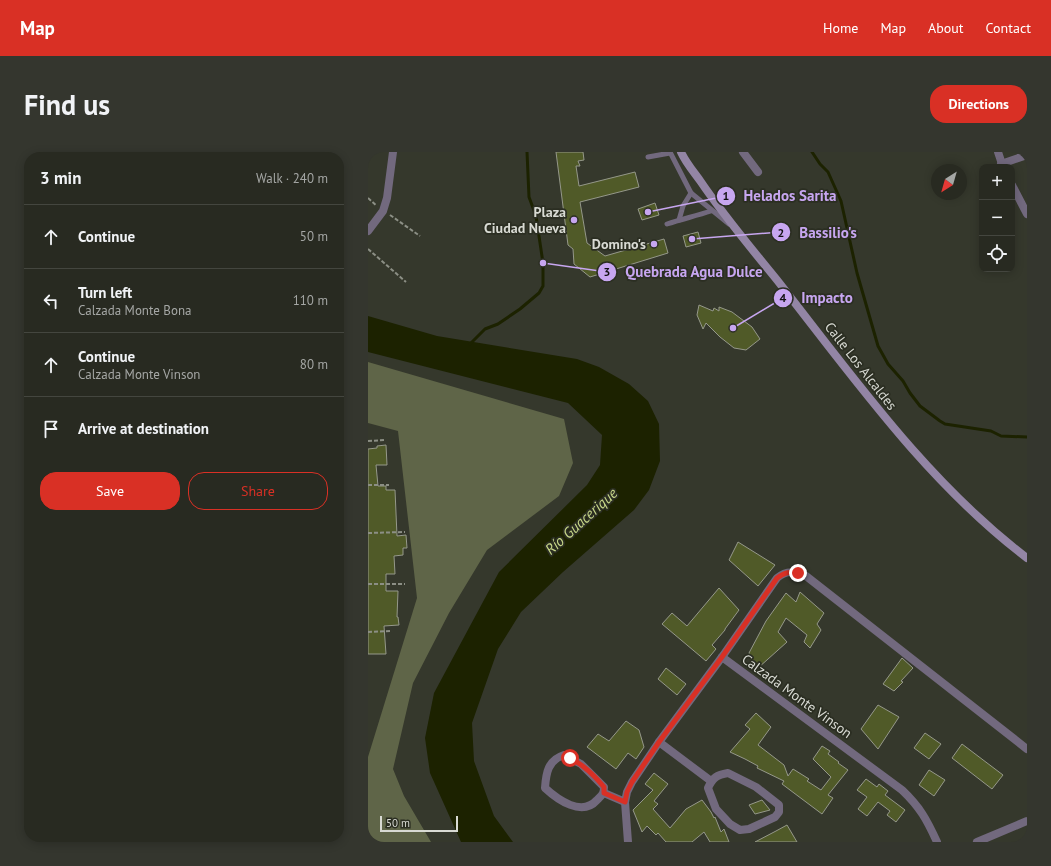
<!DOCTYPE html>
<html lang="en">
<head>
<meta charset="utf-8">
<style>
  :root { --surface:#282a21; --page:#34362e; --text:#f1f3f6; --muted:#a5a7a5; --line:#44463f; --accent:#d93025 }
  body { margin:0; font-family:"PT Sans",sans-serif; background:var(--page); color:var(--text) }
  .controls { position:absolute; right:12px; top:12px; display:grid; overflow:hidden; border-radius:8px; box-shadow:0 2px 10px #0003 }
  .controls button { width:36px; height:36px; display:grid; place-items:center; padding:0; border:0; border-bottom:1px solid var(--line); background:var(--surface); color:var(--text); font:20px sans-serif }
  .compass { position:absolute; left:563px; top:12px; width:36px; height:36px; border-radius:50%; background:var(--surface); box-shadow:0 2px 10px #0003; rotate:217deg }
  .scale { position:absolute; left:12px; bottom:10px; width:78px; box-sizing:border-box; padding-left:4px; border:2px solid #d8dad3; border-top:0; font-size:11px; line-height:14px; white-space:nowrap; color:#d8dad3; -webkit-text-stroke:3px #2b2e22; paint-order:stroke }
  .stop { position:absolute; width:12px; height:12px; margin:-9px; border:3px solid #d93025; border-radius:50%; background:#fff }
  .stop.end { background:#d93025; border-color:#fff; box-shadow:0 1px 4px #0008 }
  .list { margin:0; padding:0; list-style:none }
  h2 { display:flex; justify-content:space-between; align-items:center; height:52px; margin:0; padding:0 16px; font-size:17px }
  h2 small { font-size:13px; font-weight:400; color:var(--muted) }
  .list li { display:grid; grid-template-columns:26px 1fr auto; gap:12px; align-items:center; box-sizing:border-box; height:64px; padding:0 16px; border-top:1px solid var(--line) }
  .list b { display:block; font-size:15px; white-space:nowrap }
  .list p { margin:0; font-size:13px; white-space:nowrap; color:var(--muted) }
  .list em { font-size:13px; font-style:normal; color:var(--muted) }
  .actions { display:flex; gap:8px; padding:12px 16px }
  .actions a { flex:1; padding:9px 0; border:1px solid var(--accent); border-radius:16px; text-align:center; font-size:14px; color:var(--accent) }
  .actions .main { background:var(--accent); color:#fff }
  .icon { flex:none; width:22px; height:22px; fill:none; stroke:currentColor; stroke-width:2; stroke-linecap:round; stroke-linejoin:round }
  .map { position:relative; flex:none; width:659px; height:690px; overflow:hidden; border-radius:16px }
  header { display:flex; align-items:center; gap:24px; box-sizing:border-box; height:56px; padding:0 20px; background:var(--accent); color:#fff }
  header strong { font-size:19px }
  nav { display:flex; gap:22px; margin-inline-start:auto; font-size:14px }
  .intro { display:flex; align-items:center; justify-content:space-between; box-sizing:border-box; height:96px; padding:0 24px }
  h1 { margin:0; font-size:28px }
  .button { padding:10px 18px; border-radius:16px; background:var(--accent); color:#fff; font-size:14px; font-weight:700 }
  main { display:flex; gap:24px; padding:0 24px }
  aside { flex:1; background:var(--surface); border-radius:16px; box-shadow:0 2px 10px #0003 }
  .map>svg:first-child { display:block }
  .green { fill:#5f6548 }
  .water { fill:#1c2200 }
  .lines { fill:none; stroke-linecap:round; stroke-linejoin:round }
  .stream { stroke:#1c2200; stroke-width:3 }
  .building { fill:#505a28; stroke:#95988a }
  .path { stroke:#8c8f85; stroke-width:2; stroke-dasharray:4 2; stroke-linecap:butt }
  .service { stroke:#72697e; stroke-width:5 }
  .minor { stroke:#72697e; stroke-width:8 }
  .secondary { stroke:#9385a5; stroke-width:8 }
  .route { stroke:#d93025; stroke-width:5 }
  .poi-dot { fill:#c7a6f0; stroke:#2b2e22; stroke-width:1.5 }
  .labels { text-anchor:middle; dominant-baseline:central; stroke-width:3.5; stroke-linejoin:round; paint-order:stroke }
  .poi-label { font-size:14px; font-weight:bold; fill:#d8dad3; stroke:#2b2e22; text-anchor:end }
  .street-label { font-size:14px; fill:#d8dad3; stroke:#2b2e22 }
  .water-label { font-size:15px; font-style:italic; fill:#c8d889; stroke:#2b2e22 }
  .leader { fill:none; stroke:#c7a6f0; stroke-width:1.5 }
  .callout-dot { fill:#c7a6f0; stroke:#2b2e22; stroke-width:1.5 }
  .mark-label { font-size:12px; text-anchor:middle; font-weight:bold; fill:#111 }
  .callout-label { font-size:15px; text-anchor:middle; font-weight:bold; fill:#c7a6f0; stroke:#2b2e22; stroke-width:3.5; stroke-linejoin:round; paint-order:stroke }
</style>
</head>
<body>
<header>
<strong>Map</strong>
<nav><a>Home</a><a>Map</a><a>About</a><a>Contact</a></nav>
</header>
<div class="intro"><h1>Find us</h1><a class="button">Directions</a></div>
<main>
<aside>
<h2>3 min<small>Walk · 240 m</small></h2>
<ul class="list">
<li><svg class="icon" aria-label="ahead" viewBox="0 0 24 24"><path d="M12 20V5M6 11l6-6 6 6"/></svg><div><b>Continue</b></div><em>50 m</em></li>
<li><svg class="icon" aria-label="left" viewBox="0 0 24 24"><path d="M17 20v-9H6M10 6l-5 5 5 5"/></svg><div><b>Turn left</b><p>Calzada Monte Bona</p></div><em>110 m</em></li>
<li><svg class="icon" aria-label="ahead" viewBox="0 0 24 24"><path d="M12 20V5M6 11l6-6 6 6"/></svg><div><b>Continue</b><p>Calzada Monte Vinson</p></div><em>80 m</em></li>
<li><svg class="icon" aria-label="arrive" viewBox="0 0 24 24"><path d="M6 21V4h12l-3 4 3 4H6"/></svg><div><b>Arrive at destination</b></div></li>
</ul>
<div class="actions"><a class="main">Save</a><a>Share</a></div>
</aside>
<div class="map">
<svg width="659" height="690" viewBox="0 0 659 690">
  <rect width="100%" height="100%" fill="#35382c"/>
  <path class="green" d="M0,210L196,267L205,311L191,344L119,398L81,461L45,531L25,617L36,644L63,690H0V605L49,446L30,279L0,271Z"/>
  <path class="water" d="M0,164L69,184L209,207L231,215L261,232L280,249L291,272L292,309L281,338L266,358L195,420L153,460L130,497L104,571L106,609L126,664L145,690H93L62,621L57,586L66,541L131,420L219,333L232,313L234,283L200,251L0,200Z"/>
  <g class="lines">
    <g class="stream">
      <path d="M444,0L452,12L460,20L473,49L489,121L510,194L520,212L535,229L542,241L552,254L572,269L577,272L623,279L633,284L659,285"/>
      <path d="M102,192L117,177L130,172L152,157L171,141L175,134V111L168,64L161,45L159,0"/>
    </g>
  </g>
  <g class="building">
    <path d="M188,0H215L216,8L210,9L212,14H208L211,34L267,20L271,35L212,50L219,91L237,104L296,87L300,101L222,125L206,112L205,97L200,93Z"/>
    <path d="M287,51L291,63L274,68L270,57Z"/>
    <path d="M330,80L333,91L318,95L315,84Z"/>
    <path d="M331,153L345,159L346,156L351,159V155L364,160L384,175L392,187L378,198L366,196L352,185L338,171L335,177L329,163Z"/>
    <path d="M18,293L19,313H8L10,334H18V338H27L29,384L38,383L39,396H35V403L26,404L27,422H18V439H30L29,465H30L31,473L16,474L18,502H0V297L9,296V294Z"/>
    <path d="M370,390L407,413L390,434L361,408Z"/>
    <path d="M351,436L371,458L357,477V478L344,493L348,497L338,509L294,472L304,461L319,474Z"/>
    <path d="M432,440L456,461L449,472L453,478L442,496L436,490L439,483L418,466L410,480L419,490L390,516L383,509L381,501L398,469L418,441L428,450Z"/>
    <path d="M534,506L545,516L533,529L535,530L526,539L515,532Z"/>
    <path d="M298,516L318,532L309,543L290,527Z"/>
    <path d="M510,553L531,565L510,597L493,577Z"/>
    <path d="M388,561L403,575L390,593L416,613L420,624L425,617L441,627L439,629L453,638L463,625L445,607L454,594L462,599L460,602L471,610L470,611L480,618L460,643L465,646L454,662L414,632L416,629L389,616L390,614L377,607L362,600L382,577L377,573Z"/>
    <path d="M258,569L271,578L276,595L268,607L260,601L248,617L219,595L230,582L241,589Z"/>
    <path d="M557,581L573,592L561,607L546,596Z"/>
    <path d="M594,592L635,623L624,637L584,606Z"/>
    <path d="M561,618L577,628L566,644L551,633Z"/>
    <path d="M286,621L300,632L286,649L290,652L285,657L302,676L318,657L334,648L343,660L346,666L347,665L353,680L356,677L361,690H342L336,680L324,690H298L290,681L288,683L279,674L274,680L265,658L285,638L277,632Z"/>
    <path d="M498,627L509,635L511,632L520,639L517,643L537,658L528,670L519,663L522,659L510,650L499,664L490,657L499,645L489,638Z"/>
    <path d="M394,648L402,658L387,662L381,653Z"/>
    <path d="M419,673L429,690H387L408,679Z"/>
  </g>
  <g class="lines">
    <g class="path">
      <path d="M0,46L9,54"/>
      <path d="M22,63L52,84"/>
      <path d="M0,97L38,130"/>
      <path d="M0,289L18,288"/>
      <path d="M0,333H21"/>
      <path d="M0,381L37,380"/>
      <path d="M0,432H37"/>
      <path d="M0,480L24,479"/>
    </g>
    <g class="service">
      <path d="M302,0L323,41L361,72"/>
      <path d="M280,5L302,1"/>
      <path d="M311,68L315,54L323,41"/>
      <path d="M299,72C314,67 328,64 343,59"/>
    </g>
    <g class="minor">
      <path d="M375,0L390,20"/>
      <path d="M630,0L635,15"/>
      <path d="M633,12L659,3"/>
      <path d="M644,33L659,62"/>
      <path d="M0,79L15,59L19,46L25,0"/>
      <path d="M354,505L534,638C552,655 559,668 569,690"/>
      <path d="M291,590L343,629"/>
      <path d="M196,603L213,612L236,635C236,642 234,643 229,648C214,665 190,648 177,636C178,621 180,608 196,603Z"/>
      <path d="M360,621L388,635L411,653V660L407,665L381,677L372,678L362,672L348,657L340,636C345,625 349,623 360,621Z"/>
      <path d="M236,641L257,650"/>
      <path d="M260,690L257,650L259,640L264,630L291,590L354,505L409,426C419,418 427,419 438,424L659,597"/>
      <path d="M609,690L659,669"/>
    </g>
    <path class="secondary" d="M313,0C318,11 326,20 333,30C356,64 383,96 409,128C486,226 559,330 659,406"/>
  </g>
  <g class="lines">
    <path class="route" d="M202,606C216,613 226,623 236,635V641L257,650L259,640L264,630L291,590L354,505L409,426C416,421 421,419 430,421"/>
  </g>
  <g class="poi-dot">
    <circle cx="206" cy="68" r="4"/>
    <circle cx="286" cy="92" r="4"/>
  </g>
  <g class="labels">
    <g class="poi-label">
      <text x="198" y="60">Plaza<tspan x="198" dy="16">Ciudad Nueva</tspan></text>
      <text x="278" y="92">Domino's</text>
    </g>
    <g class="street-label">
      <text transform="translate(493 214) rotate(52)">Calle Los Alcaldes</text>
      <text transform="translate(429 544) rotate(36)">Calzada Monte Vinson</text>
    </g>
    <g class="water-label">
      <text transform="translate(213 369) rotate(-42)">Río Guacerique</text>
    </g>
  </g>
  <path class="leader" d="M280 60L358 44M324 87L413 80M175 111L239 120M365 176L415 146"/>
  <g class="callout-dot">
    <circle cx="280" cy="60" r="4"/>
    <circle cx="324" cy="87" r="4"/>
    <circle cx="175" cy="111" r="4"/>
    <circle cx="365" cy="176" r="4"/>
    <circle cx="358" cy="44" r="10"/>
    <circle cx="413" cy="80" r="10"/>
    <circle cx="239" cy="120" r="10"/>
    <circle cx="415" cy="146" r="10"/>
  </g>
  <g class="mark-label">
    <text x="358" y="48">1</text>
    <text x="413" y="85">2</text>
    <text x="239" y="124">3</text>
    <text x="415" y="150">4</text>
  </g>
  <g class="callout-label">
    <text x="422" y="49">Helados Sarita</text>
    <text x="460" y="86">Bassilio's</text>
    <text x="326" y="125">Quebrada Agua Dulce</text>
    <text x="459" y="151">Impacto</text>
  </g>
</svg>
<div class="controls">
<button>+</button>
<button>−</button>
<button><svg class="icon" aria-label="locate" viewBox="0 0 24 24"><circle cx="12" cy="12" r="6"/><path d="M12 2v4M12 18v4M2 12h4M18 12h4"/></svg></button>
</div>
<svg class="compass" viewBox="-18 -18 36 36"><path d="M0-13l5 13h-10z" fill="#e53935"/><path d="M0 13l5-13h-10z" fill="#a5a7a5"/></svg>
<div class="scale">50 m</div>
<div class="stop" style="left:202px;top:606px"></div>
<div class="stop end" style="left:430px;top:421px"></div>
</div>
</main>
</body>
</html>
